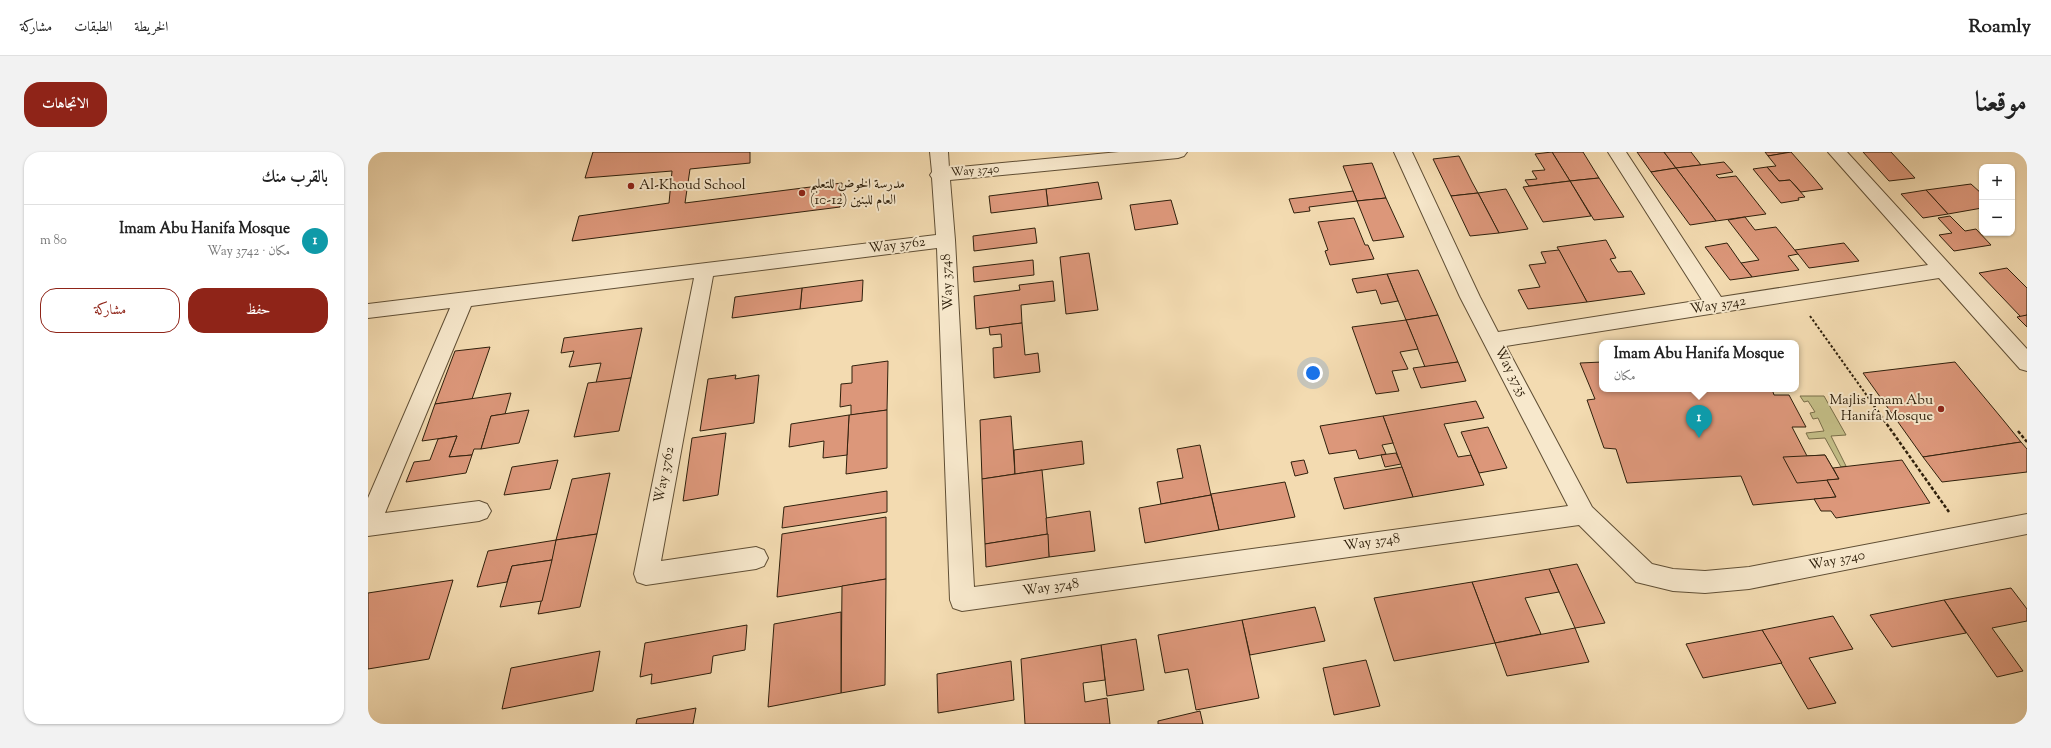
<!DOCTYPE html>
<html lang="ar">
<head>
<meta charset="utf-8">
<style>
  :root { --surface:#fff; --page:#f2f2f2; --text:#222; --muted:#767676; --line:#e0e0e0; --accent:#8f2418 }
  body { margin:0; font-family:"Sorts Mill Goudy",Amiri,serif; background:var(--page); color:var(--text); direction:rtl }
  .controls { position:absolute; right:12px; top:12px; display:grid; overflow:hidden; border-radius:8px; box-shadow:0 1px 3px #0004 }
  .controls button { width:36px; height:36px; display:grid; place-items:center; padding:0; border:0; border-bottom:1px solid var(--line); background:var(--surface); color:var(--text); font:20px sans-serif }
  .you { position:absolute; left:945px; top:221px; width:14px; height:14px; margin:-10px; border:3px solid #fff; border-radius:50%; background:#1a73e8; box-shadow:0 0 0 6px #1a73e833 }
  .badge { display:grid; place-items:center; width:26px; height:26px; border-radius:50%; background:var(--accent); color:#fff; font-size:13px; font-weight:700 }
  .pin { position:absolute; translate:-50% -33px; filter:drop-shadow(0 1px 2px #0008) }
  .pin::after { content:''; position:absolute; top:21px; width:14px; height:12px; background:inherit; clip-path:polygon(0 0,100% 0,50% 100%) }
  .popup { position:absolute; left:1231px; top:188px; width:200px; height:52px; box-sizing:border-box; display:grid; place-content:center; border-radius:8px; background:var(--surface); filter:drop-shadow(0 1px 3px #0005); font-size:13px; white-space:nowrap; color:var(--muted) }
  .popup b { font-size:15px; color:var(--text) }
  .popup::after { content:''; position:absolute; left:50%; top:100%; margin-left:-8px; border:8px solid transparent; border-top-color:var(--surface) }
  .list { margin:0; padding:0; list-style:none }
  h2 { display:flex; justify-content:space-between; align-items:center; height:52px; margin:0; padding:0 16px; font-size:17px }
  h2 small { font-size:13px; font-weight:400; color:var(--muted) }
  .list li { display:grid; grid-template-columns:26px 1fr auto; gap:12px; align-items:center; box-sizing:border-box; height:72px; padding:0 16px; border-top:1px solid var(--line) }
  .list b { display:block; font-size:15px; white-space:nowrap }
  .list p { margin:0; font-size:13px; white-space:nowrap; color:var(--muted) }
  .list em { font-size:13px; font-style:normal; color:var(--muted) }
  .actions { display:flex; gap:8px; padding:12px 16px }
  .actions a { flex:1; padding:9px 0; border:1px solid var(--accent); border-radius:16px; text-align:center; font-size:14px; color:var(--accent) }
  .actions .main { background:var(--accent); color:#fff }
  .map { position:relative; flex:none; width:1659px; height:572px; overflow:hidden; direction:ltr; border-radius:16px }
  header { display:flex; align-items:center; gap:24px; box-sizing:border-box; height:56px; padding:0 20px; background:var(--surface); border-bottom:1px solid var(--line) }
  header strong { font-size:19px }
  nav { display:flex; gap:22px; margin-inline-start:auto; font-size:14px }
  .intro { display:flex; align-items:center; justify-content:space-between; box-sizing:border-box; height:96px; padding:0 24px }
  h1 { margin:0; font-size:28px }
  .button { padding:10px 18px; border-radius:16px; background:var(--accent); color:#fff; font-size:14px; font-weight:700 }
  main { display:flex; gap:24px; padding:0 24px }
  aside { flex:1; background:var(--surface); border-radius:16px; box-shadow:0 1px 3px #0004 }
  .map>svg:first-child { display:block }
  .green { fill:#c3bd86; stroke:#796e49 }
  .building { fill:#dc977a; stroke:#2f200c }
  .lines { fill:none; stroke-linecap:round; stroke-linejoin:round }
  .minor-casing { stroke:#604f35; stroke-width:2 }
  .path-far1 { stroke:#2f200c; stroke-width:2; stroke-dasharray:2.5 2; stroke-linecap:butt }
  .path { stroke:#2f200c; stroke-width:2.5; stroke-dasharray:3.5 2; stroke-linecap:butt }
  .minor { fill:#f7e8cc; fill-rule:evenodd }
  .poi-dot { fill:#8f2418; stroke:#f7e8cc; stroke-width:1.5 }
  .labels { text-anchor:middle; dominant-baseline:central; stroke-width:4; stroke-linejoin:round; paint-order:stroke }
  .far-street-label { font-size:12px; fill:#2f200c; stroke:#f7e8cc }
  .poi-label { font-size:14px; fill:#2f200c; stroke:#f7e8cc; text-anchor:start }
  .street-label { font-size:14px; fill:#2f200c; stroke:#f7e8cc }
</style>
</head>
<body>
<header>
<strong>Roamly</strong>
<nav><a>الخريطة</a><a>الطبقات</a><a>مشاركة</a></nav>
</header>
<div class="intro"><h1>موقعنا</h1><a class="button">الاتجاهات</a></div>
<main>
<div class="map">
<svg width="1659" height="572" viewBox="0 0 1659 572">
  <rect width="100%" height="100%" fill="#f3dbb1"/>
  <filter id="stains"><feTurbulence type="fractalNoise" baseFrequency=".005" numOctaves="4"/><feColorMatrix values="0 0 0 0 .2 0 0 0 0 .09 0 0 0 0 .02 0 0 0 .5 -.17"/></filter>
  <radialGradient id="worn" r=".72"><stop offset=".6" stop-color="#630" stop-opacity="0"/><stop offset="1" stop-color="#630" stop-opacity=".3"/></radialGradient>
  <path class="green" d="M1432,244H1456L1478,283L1463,284L1478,314L1473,315L1457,286L1441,287L1438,281L1456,279L1450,266L1445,267L1442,261L1447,260L1440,249L1436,250Z"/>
  <g class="building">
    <path d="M225,0H382V11L322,17L317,51L474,31L472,55L204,89L211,64L301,51L304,19L217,26Z"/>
    <path d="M1184,0H1215L1231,26L1202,29Z"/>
    <path d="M1184,0L1202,29L1161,34L1157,28L1169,27L1164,19L1177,18L1167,2Z"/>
    <path d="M1269,0H1296L1308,16L1283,20Z"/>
    <path d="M1296,0H1323L1333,13L1308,16Z"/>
    <path d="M1397,0H1423L1400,4Z"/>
    <path d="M1423,0L1445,25L1455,37L1433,40L1422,28L1411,29L1399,15L1408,14L1400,4Z"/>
    <path d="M1495,0H1523L1547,26L1521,29Z"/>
    <path d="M1091,4L1104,30L1110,41L1083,44L1065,7Z"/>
    <path d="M1356,10L1365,20L1348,23L1351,26L1368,24L1398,62L1348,69L1308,16Z"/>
    <path d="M1004,11L1018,46L989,49L975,14Z"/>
    <path d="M1399,15L1411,29L1422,28L1437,45L1430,46L1431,48L1413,51L1385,17Z"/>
    <path d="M1308,16L1327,41L1348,69L1322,73L1283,20Z"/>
    <path d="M1231,26L1256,65L1226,68L1202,29Z"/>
    <path d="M1202,29L1223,64L1175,70L1155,35Z"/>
    <path d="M730,30L734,47L680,54L678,37Z"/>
    <path d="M1603,32L1614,42V56L1580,62L1558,38Z"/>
    <path d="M678,37L680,54L623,61L621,44Z"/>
    <path d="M1138,37L1160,77L1131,81L1110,41Z"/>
    <path d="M1558,38L1580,62L1555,66L1533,42Z"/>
    <path d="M985,39L989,49L941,55L942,59L926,61L921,47Z"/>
    <path d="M1110,41L1131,81L1102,84L1083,44Z"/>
    <path d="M1018,46L1036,85L1005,89L989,49Z"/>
    <path d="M803,48L810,72L767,78L762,53Z"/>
    <path d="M1582,64L1597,79L1608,77L1623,93L1586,99L1571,83L1584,81L1570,66Z"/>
    <path d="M1377,65L1387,78L1408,75L1430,102L1420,104L1431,118L1384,125L1373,111L1391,108L1360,68Z"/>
    <path d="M986,66L997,93H1000L1006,107L962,113L957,99L960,98L950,70Z"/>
    <path d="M667,76L669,91L606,99L605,84Z"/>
    <path d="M1238,88L1248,106L1242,107L1250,120L1263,119L1277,142L1219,150L1189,95Z"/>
    <path d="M1359,91L1373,111L1384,125L1362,128L1337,95Z"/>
    <path d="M1476,91L1491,109L1441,116L1427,98Z"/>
    <path d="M1191,98L1219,150L1160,157L1150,138L1172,135L1161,113L1178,111L1173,100Z"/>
    <path d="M721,101L730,158L698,162L692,105Z"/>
    <path d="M665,108L666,123L606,130L605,115Z"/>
    <path d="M1639,116L1659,136V163L1653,165L1611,121Z"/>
    <path d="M1050,118L1070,163L1038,168L1019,122Z"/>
    <path d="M1019,122L1030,149L1013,152L1008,138L989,141L984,127Z"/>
    <path d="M495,128L494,149L432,157L434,136Z"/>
    <path d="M685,129L687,149L653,153L654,171L608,177L606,144L652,138L651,133Z"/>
    <path d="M434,136L432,157L364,166L367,145Z"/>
    <path d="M1070,163L1090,210L1057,215L1038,168Z"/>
    <path d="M1659,163V175L1649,165Z"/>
    <path d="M1038,168L1050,197L1032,200L1040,217L1024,219L1031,239L1008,242L984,175Z"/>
    <path d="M654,171L657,203L670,201L672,220L626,226L625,196L634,195L633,182L622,183L621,175Z"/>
    <path d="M274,176L263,226L228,231L233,211L201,215L206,199L193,201L196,186Z"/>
    <path d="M122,195L104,247L67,252L87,199Z"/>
    <path d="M520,209L519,258L483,263V253L472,255L473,232L484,231V214Z"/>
    <path d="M1090,210L1098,229L1053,236L1045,216Z"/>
    <path d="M1234,210V237H1404L1406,243H1421L1438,275H1424L1439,304L1457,303L1471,327L1459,328L1468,345L1385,353L1373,324L1259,331L1248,297L1236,296L1219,248L1227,247L1212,211Z"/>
    <path d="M1587,210L1636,269L1653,290L1555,305L1495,221Z"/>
    <path d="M368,223L367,227L391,223L386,271L332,279L340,227Z"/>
    <path d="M263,226L251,279L206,285L220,231Z"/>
    <path d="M143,241L137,262L123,264L113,297H106L104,303L81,305L89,284L54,289L67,252Z"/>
    <path d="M1108,249L1116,266L1076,272L1090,305L1103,303L1116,333L1045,345L1015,264Z"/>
    <path d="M161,258L151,291L113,297L123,264Z"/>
    <path d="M519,258V316L478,322L481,263Z"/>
    <path d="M481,263L479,303L455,306L456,289L421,295L423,272Z"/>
    <path d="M643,264L647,322L614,327L612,268Z"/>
    <path d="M1015,264L1025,291L1014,293L1018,302L991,307L988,298L961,302L952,274Z"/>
    <path d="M1120,275L1139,316L1111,321L1093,280Z"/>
    <path d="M358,281L350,343L315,349L324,286Z"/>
    <path d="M89,284L81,305L104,303L98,321L38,330L46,310L62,308L70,287Z"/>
    <path d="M714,289L716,312L647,322L646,298Z"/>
    <path d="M1653,290L1659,297V320L1574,330L1555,305Z"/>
    <path d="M832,293L843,343L793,352L789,330L815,326L809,297Z"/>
    <path d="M1028,301L1033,312L1017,315L1013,303Z"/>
    <path d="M1457,303L1471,327L1429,331L1415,305Z"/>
    <path d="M190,308L182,337L136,343L144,315Z"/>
    <path d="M936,308L940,321L927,324L923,310Z"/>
    <path d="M1534,308L1562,351L1468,366L1463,359H1453L1446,347L1468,345L1459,328L1471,327L1465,316Z"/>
    <path d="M1034,315L1045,345L976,357L966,326Z"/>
    <path d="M674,318L680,382L617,392L614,327Z"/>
    <path d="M242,321L229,382L188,388L204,327Z"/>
    <path d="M917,330L927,365L851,378L843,342Z"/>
    <path d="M519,339V360L414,376L416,355Z"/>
    <path d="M843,343L851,378L777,391L771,356Z"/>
    <path d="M722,359L727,399L681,405L678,366Z"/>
    <path d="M518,365V427L409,445L414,382Z"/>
    <path d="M229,382L212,455L170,462L188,388Z"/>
    <path d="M680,382L681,405L618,415L617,392Z"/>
    <path d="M188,388L184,408L144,414L139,430L109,435L120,399Z"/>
    <path d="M184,408L174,449L132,455L144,414Z"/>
    <path d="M1209,412L1237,471L1207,476L1181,417Z"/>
    <path d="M1181,417L1191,440L1157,446L1173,482L1127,491L1104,430Z"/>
    <path d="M518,427L517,533L473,541L474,434Z"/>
    <path d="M85,428L61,507L0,517V441Z"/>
    <path d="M1104,430L1127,491L1026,509L1006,446Z"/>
    <path d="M1643,436L1659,457V469L1624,476L1655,519L1629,525L1576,448Z"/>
    <path d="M1576,448L1598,481L1524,495L1502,463Z"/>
    <path d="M947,455L957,489L882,503L874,468Z"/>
    <path d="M473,460V541L400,555L406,472Z"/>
    <path d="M1465,464L1485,497L1441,506L1468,551L1440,557L1394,478Z"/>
    <path d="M874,468L891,546L828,558L820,517L797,521L790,483Z"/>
    <path d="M379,473L377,498L345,504L343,521L283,532L284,522L272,525L277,491Z"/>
    <path d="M1207,476L1221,510L1139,524L1127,491Z"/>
    <path d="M1394,478L1414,511L1335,526L1318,492Z"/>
    <path d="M768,487L776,538L739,544L733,493Z"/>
    <path d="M733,493L737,528L715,531L717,550L739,546L742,572H657L653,507Z"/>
    <path d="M232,499L225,539L134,557L143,516Z"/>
    <path d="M998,508L1012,554L966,563L955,516Z"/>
    <path d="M643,509L646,548L570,561L569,522Z"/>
    <path d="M328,556L325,572H268L269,567Z"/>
    <path d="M832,559L835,572H790V569Z"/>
  </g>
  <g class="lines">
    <defs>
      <path id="minor" d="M562,0H580L581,16L751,0H819L816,4L810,6L582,28L587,88L606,435L1200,354L1092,145L1026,0H1044L1112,145L1130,180L1334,148L1240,0H1258L1353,145L1560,113L1460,0H1479L1659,197V219L1652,217L1571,126L1138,194L1224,355L1284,412L1305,417L1337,419L1381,415L1659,362V382L1381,437L1337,441L1305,439L1268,430L1211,373L594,459L585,456L582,448L569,96L345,124L293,409L388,395L396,398L400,406L396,414L388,417L278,433L269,430L266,422L326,126L103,154L17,361L111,349L119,352L123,359L119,366L111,369L0,384V346L82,156L0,166V152L568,83L564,26L562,23L564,20Z"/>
    </defs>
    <use href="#minor" class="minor-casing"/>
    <path class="path-far1" d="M1442,164L1507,255"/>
    <g class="path">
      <path d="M1506,254L1581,360"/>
      <path d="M1650,279L1659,290"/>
    </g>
    <use href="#minor" class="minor"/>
  </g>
  <g class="poi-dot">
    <circle cx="263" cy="34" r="4"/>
    <circle cx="434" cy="41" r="4"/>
    <circle cx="1573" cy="257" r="4"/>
  </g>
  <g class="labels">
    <g class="far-street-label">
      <text transform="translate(607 19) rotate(-5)">Way 3740</text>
    </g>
    <g class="poi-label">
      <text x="442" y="33">مدرسة الخوض للتعليم<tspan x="442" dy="16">العام للبنين (12-10)</tspan></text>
      <text x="271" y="34">Al-Khoud School</text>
      <text x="1565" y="249" text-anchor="end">Majlis Imam Abu<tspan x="1565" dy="16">Hanifa Mosque</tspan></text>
    </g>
    <g class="street-label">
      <text transform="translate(529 94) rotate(-7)">Way 3762</text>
      <text transform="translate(580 130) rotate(-93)">Way 3748</text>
      <text transform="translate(1350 154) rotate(-9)">Way 3742</text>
      <text transform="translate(1142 220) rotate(62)">Way 3735</text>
      <text transform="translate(297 323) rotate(-79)">Way 3762</text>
      <text transform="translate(1004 391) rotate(-8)">Way 3748</text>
      <text transform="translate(1469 409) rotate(-11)">Way 3740</text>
      <text transform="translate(683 436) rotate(-8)">Way 3748</text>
    </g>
  </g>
  <rect width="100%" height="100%" filter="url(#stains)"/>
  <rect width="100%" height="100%" fill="url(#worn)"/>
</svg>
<div class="controls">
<button>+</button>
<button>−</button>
</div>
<div class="you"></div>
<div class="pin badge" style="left:1331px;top:286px;background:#0f9aa8">1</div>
<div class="popup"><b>Imam Abu Hanifa Mosque</b>مكان</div>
</div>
<aside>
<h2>بالقرب منك<small></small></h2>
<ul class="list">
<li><span class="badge" style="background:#0f9aa8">1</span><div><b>Imam Abu Hanifa Mosque</b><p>مكان · Way 3742</p></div><em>80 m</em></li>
</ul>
<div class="actions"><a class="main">حفظ</a><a>مشاركة</a></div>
</aside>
</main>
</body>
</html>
